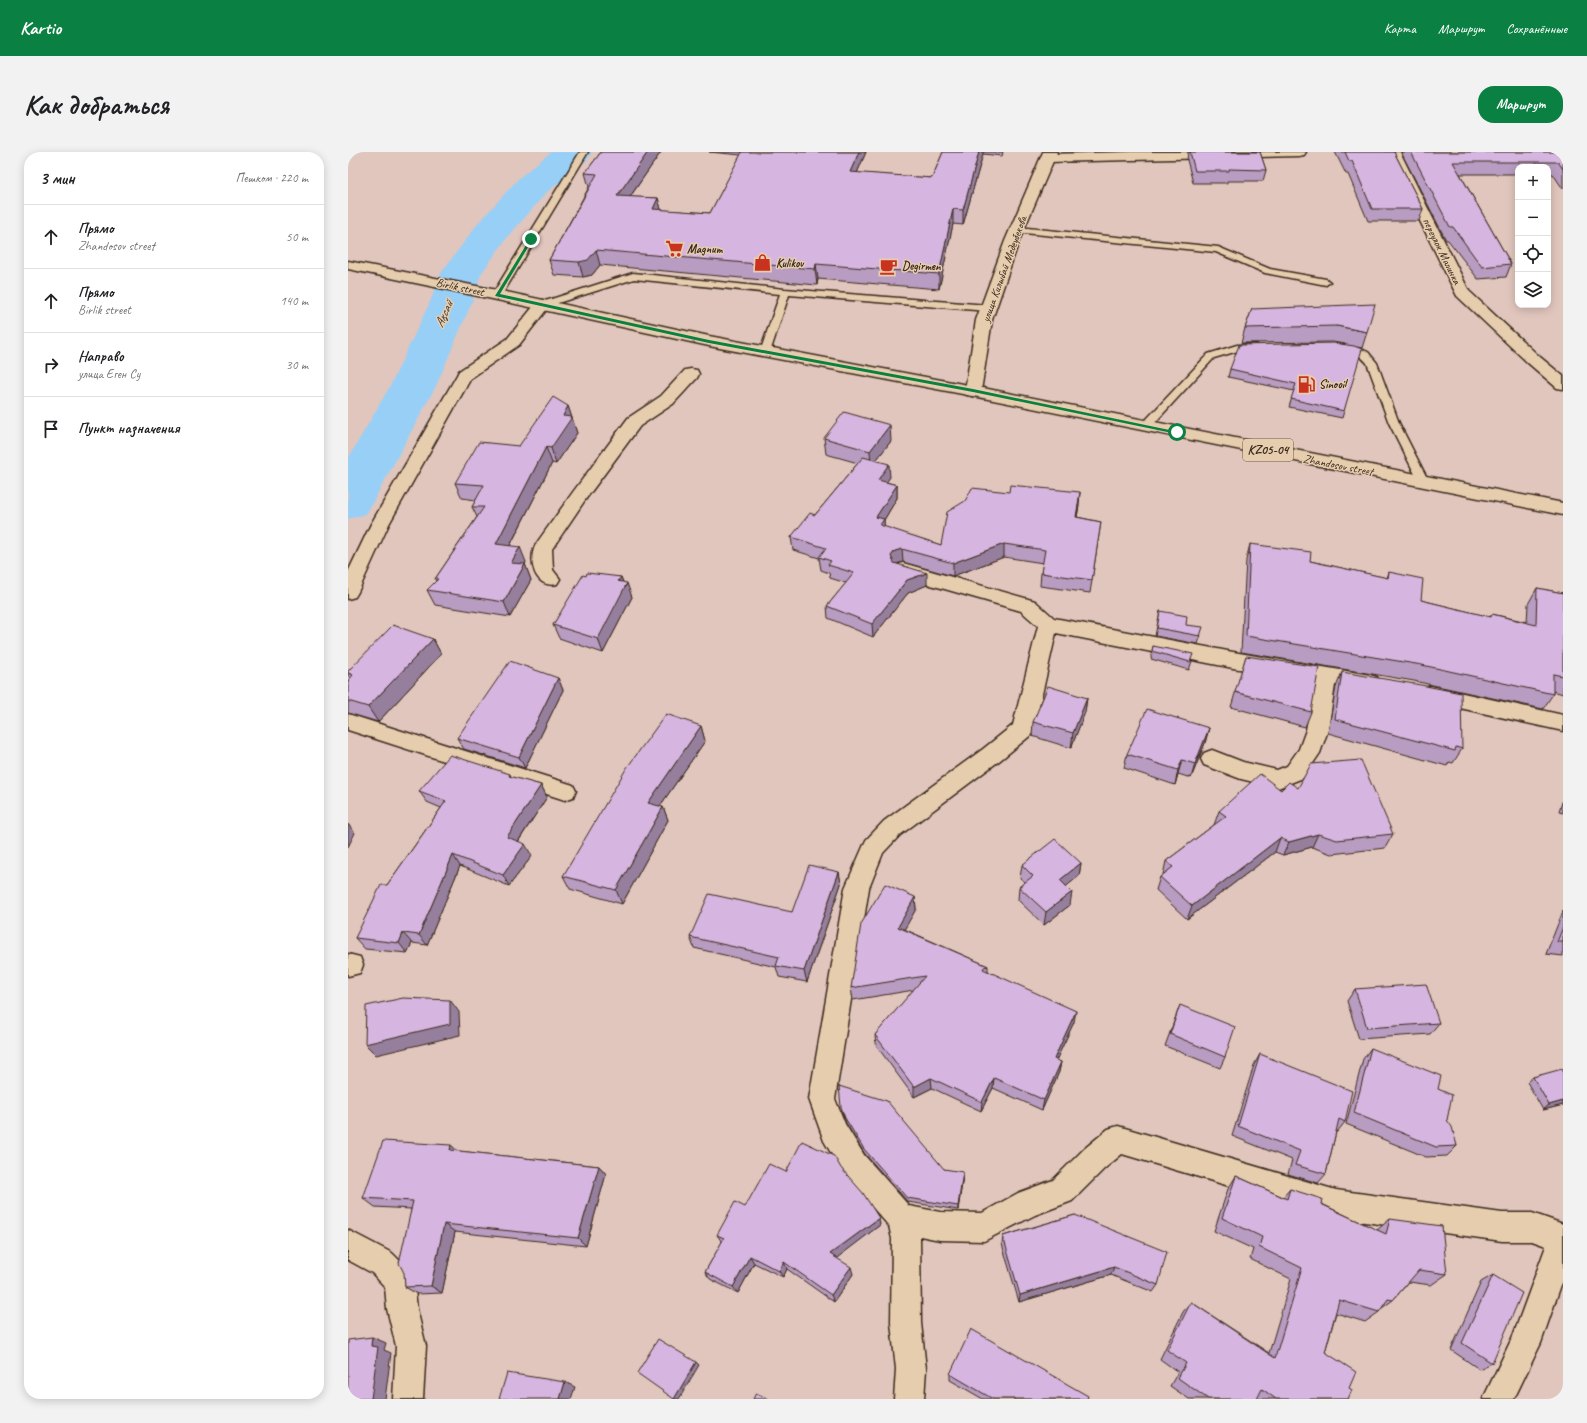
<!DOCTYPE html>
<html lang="ru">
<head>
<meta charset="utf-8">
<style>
  :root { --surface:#fff; --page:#f2f2f2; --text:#202124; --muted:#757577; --line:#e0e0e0; --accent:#0b8043 }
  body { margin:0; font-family:Caveat,sans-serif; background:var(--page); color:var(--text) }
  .controls { position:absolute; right:12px; top:12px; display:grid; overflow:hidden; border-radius:8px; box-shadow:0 2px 10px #0003 }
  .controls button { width:36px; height:36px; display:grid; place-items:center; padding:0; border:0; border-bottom:1px solid var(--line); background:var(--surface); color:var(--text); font:20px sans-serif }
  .stop { position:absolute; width:12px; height:12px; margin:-9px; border:3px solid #0b8043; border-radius:50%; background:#fff }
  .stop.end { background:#0b8043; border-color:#fff; box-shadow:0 1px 4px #0008 }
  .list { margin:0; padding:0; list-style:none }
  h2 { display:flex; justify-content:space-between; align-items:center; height:52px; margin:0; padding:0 16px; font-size:17px }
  h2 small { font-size:13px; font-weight:400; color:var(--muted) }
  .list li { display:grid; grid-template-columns:26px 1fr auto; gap:12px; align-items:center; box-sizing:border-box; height:64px; padding:0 16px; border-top:1px solid var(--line) }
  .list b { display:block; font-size:15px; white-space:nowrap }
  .list p { margin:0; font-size:13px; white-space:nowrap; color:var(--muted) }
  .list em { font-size:13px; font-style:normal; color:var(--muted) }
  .icon { flex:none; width:22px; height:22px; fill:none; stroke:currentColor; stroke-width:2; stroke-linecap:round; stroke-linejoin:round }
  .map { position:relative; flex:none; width:1215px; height:1247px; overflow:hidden; border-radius:16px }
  header { display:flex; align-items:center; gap:24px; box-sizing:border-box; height:56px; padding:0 20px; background:var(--accent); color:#fff }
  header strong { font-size:19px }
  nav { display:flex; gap:22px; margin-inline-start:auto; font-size:14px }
  .intro { display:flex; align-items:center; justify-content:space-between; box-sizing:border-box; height:96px; padding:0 24px }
  h1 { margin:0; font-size:28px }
  .button { padding:10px 18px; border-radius:16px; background:var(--accent); color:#fff; font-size:14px; font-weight:700 }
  main { display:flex; gap:24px; padding:0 24px }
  aside { flex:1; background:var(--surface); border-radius:16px; box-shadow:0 2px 10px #0003 }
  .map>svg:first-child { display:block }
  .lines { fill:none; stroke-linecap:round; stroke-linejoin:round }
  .river { fill:#98cff7; fill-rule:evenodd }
  .lane-casing { stroke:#3b2a1e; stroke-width:3 }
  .street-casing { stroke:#3b2a1e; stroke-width:3 }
  .secondary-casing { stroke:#3b2a1e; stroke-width:3 }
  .primary-casing { stroke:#3b2a1e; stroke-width:3 }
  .lane { fill:#e6cdae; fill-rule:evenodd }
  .street { fill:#e6cdae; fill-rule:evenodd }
  .secondary { fill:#e6cdae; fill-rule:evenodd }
  .primary { fill:#e6cdae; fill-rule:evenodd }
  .wall { fill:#b89cc1; stroke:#3b2a1e }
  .shaded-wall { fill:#967f9d; stroke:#3b2a1e }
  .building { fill:#d6b5e0; stroke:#3b2a1e }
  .route { fill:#0b8043 }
  .labels { text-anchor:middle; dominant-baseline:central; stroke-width:3; stroke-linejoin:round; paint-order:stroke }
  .far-poi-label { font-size:12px; font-weight:bold; fill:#3b2a1e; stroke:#e6cdae; text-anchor:start }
  .far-street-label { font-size:12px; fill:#3b2a1e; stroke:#e6cdae }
  .far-water-label { font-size:13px; font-style:italic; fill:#443a34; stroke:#e6cdae }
  .shield { fill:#e6cdae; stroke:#6e5b49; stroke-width:1 }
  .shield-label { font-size:13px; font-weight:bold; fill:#3b2a1e }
</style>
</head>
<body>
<header>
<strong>Kartio</strong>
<nav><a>Карта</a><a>Маршрут</a><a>Сохранённые</a></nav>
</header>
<div class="intro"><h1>Как добраться</h1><a class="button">Маршрут</a></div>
<main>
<aside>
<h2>3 мин<small>Пешком · 220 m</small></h2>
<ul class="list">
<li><svg class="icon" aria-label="ahead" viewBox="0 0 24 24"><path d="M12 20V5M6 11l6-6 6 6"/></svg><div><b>Прямо</b><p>Zhandosov street</p></div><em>50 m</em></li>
<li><svg class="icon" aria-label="ahead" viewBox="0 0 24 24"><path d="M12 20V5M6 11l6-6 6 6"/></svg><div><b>Прямо</b><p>Birlik street</p></div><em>140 m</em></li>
<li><svg class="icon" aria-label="right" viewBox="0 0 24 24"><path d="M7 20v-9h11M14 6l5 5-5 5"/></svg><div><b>Направо</b><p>улица Еген Су</p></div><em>30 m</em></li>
<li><svg class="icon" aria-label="arrive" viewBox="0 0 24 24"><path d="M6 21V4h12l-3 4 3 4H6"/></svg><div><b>Пункт назначения</b></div></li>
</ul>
</aside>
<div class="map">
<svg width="1215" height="1247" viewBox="0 0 1215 1247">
  <rect width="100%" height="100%" fill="#e1c6bd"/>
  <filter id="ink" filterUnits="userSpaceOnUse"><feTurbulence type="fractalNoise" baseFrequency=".025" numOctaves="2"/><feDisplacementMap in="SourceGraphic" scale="8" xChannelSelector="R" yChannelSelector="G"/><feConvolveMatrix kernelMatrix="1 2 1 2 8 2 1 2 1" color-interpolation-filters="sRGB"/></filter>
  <g filter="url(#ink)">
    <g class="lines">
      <path class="river" d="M203,0H244L239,8L198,41L159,86L133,122L124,150L88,234L25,350L18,362L0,367V307L42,234L82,150L93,121L131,70L172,25Z"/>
      <defs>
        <g id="lane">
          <path d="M232,0H240L154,143L149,146L146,145L144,143Z"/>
          <path d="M669,75L870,95L922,117L978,127L982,130L978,133L917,121L868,100L666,80L665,78Z"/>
          <path d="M285,121L437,137L640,153L645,156L640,159L441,143L422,200L417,203L412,200L432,142L286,127L197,155L194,156L189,153L191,151Z"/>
          <path d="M908,192L913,195L911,197L890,199L866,206L802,276H794L793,274L794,272L860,202L889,193Z"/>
          <path d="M997,193L1009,195L1020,200L1029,211L1051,271L1081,330L1080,332H1072L1041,271L1019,211C1012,202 1005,201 994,198L992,196Z"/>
        </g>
        <g id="street">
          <path d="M783,0H958L956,3L951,4L700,10L695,9L693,6L695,3L700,2Z"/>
          <path d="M1038,0H1052L1121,139L1192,205L1215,224V237L1209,236L1180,211L1109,144Z"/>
          <path d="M194,148L199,150L202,153L171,193L123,226L41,372L10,440L7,445L0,447V420L23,372L109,223L111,219L159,187L189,150Z"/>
          <path d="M343,217L349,218L351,222L349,226L325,252L292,274L237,348L204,397L205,418L212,427L209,432C187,438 179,408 188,392L225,340L280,266L313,244L337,218Z"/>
          <path d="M555,411L687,449L706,466L885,500L1022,523L1029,525L1032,531L1029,537L1022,539L987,533L980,578L972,601L955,626L930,636L893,627L856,613L853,607L856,601L864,598L895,610L929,618L939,614L951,597L958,578L967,529L885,516L708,481L686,577L683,583L651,609L552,683L535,701L521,736L487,947L497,972L516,1003L561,1054L592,1060L634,1061L670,1041L705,1028L736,997L760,977L770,974L988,1038L1154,1061H1184L1215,1072V1127L1193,1191L1166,1247H1135L1165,1184L1198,1094L1184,1089H1154L988,1066L774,1002L756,1017L724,1049L687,1063L636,1089L592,1088L572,1084L573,1171L578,1217L576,1247H546L548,1217L543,1171L544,1087L541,1074L496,1023L476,989L461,947L497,736L518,688L536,669L635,597L665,573L690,474L673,459L548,423L545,418L548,413Z"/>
          <path d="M1083,534L1215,563V579L1076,548L1073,542L1076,536Z"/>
          <path d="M0,562L225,633L228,639L225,645L217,648L0,578Z"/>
          <path d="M0,802L12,805L15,813L12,821L0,824Z"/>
          <path d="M0,1078L44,1101L61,1118L66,1128L69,1157L78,1194L75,1247H45L48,1194L39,1157L37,1135L24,1121L0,1108Z"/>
        </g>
        <path id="secondary" d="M695,0H709L671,89L644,168L633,239L631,243L625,244L619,243L617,239L628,168L657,89Z"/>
        <path id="primary" d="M0,109L149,138L361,184L625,234L1215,351V363L625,244L361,194L149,148L0,117Z"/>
      </defs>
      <use href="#lane" class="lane-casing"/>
      <use href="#street" class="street-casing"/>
      <use href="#secondary" class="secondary-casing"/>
      <use href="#primary" class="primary-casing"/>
      <use href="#lane" class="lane"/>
      <use href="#street" class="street"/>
      <use href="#secondary" class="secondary"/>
      <use href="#primary" class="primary"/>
    </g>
    <g class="wall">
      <path d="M253,0H313L282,45L310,46L313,58L362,61L393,3L361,0H518L509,21L584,26L595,0H655L654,4L635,2L615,73L605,72L591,137L470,127L469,133L252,113L244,123L235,125L206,123L201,108L241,35L237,21Z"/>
      <path d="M840,0H912L918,18L915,29H879V31H845L839,8Z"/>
      <path d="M987,0H1046L1075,57L1071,69H1020L1000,22H998Z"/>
      <path d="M1053,0H1215V37L1205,22H1200V15H1170V22H1112L1163,112L1158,125L1130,127L1100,88H1098Z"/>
      <path d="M904,157L1019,180L1014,196L1009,195L996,259L994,266L941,255L946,239L880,225L882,217L997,192L984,190L893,191L897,176Z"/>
      <path d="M220,254L229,281L208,312L204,311L162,394L178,410L177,412L183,428L162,465L87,453L79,438L88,429L87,427L129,365L124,355L128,348L114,346L107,331L171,294Z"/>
      <path d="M476,286L543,289L528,308L542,325L538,330L549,333V346L536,368V375L593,393L731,354L729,365L753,370L742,441L692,434L693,421L695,411L656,405L605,424L555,410L548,411L579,433L560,441L525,485L480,466L479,454L498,431L482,426L481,421L473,418L471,406L445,398L443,385L467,363L510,311L478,302Z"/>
      <path d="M902,392L962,409L1039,426L1041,420L1073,448L1142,465L1144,462L1179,470L1180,452L1189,436L1215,441V542L1205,539V542L1195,557L1066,529L893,500L898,408Z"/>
      <path d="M238,424L273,425L275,430L284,445L255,501L211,486L205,473Z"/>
      <path d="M812,459L838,473L853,483L850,492L807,484Z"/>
      <path d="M85,487L93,502L30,570L0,561V529L2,526L0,523V519Z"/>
      <path d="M805,494L844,509L841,518L803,507Z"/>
      <path d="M898,504L963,560L957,575L883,555Z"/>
      <path d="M994,520L1114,597L1105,611L1101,610L1099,614L980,581L988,535Z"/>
      <path d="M210,526L215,538L177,616L116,597L109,586Z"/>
      <path d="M739,546L737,560L723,596L684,584L685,570Z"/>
      <path d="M353,574L357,589L312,654L315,655L320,668L274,752L222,737L215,724Z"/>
      <path d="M861,576L857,591L843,626L830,622L827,633L776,616L779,602Z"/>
      <path d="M162,622L163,625L193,633L199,645L170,690L184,704L161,734L112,714L79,793L64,791L59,801L17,797L7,786L39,733L93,656L79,650L71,639Z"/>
      <path d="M950,636L1045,682L1037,696L983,702L964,695L935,703L927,700L839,767L808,738L812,725L815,723L818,709L866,673L871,659L933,638Z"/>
      <path d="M1215,647V661L1211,660Z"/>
      <path d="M733,711L731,724L718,734L722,753L696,773L670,748L671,735L677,730L672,726L674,713Z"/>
      <path d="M491,720L493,732L459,830L431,825L428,815L346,796L342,785L444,760Z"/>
      <path d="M567,745L568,757L556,777L640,814V819L726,870L708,908L713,910L711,920L694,958L645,936L633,959L584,936L566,945L528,893L527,883L566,838L505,848L503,836Z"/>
      <path d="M1215,759V804L1198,802Z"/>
      <path d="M1007,837L1091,871L1082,882L1011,887L999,849Z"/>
      <path d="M832,853L877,905L872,916L817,894Z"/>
      <path d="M1023,896L1090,937L1099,968L1109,994L1099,1004L1078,1005L998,972L1015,907Z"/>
      <path d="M912,902L997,970L989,980H988L978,1022L970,1031L940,1022L944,1008L884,984L906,913Z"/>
      <path d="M1215,918V953L1195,958L1179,930L1185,925Z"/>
      <path d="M493,955L596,1017L615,1024L610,1058L560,1050L517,1002L498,971L494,960Z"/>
      <path d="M110,999L251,1014L258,1022L238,1094L107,1080L94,1141L69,1142L57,1135L63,1057L27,1055L15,1046Z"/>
      <path d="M493,1016L532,1073L488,1106L505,1122L486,1150L439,1117L435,1125L406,1111L390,1141L362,1127L357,1120L374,1090L369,1083L438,1020Z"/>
      <path d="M888,1024L935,1045L942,1037L1029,1078L1042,1067L1099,1122L1083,1133L1061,1130L1045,1148L1034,1156L1031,1160L1017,1170L988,1161L977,1200L1001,1236L1000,1247H841L822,1234L830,1220L812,1207L835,1160L843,1150L921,1201L943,1127L902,1107L905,1097L866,1079L880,1037Z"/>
      <path d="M727,1063L810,1133L805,1140L763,1123L671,1150L654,1092L655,1084Z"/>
      <path d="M1145,1123L1144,1211L1131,1217L1103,1198L1133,1130Z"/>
      <path d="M602,1222L739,1247H635L602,1228Z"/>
    </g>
    <g class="shaded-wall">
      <path d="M300,0H313L272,59L269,44Z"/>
      <path d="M511,0H518L503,35L502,20Z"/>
      <path d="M631,0H635V2L615,73V58Z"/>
      <path d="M310,46L314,61L305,57Z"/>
      <path d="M605,57V72L591,137V122Z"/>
      <path d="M248,98L252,113L244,123L235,125L231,110Z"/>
      <path d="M468,112L470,127L469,133L467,117Z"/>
      <path d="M220,254L229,281L208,312L203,296L215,264Z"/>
      <path d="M542,273L543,289L523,315L522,299Z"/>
      <path d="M198,295L204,311L155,407L148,392Z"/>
      <path d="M541,312L542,325L531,341L530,328Z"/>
      <path d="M549,333V346L536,368L537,381L533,386L528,365Z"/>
      <path d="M732,340L731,354L726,378L728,365Z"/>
      <path d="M656,392V405L605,424V411Z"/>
      <path d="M172,395L178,410L169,426L163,411Z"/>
      <path d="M554,397L555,410L548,412L544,417L543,404L547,399Z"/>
      <path d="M177,412L183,428L162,465L156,450Z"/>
      <path d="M579,421V433L560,441L525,485L524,472L559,428Z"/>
      <path d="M273,425L277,436L279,431L284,445L255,501L250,487L270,429Z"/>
      <path d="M85,487L93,502L30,570L20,555Z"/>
      <path d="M210,526L215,538L177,616L171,605Z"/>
      <path d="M739,546L737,560L723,596L725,581Z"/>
      <path d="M353,574L357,589L305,664L300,651Z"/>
      <path d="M861,576L857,591L843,626L847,612Z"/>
      <path d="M834,608L830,622L827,633L830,618Z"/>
      <path d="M193,633L199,645L165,697L159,685Z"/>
      <path d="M315,655L320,668L274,752L268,738Z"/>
      <path d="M0,672L7,681L0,695Z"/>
      <path d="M970,682L964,695L935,703L941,690Z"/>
      <path d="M932,686L927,700L839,767L844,754Z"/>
      <path d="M177,692L184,704L161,734L155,723Z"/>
      <path d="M105,703L112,714L79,793L71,783Z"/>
      <path d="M733,711L731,724L710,741L712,728Z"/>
      <path d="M491,720L493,732L459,830L456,819Z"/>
      <path d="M724,740L722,753L696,773L698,760Z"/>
      <path d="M567,745L568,757L551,787L550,775Z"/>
      <path d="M55,781L64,791L59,801L51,791Z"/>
      <path d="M102,848L111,860L112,883L28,903L17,892Z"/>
      <path d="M728,859L726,870L704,917L706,907Z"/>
      <path d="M713,910L711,920L694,958L696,948Z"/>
      <path d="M583,926L584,936L566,945V935Z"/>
      <path d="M646,926L645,936L633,959L634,950Z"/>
      <path d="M1215,949V953L1195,958L1201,953Z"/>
      <path d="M103,993L113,1002L102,998Z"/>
      <path d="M251,1014L258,1022L238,1094L230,1086Z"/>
      <path d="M615,1020V1024L610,1058V1054Z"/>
      <path d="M531,1066L532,1073L485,1109L482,1102Z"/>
      <path d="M96,1072L107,1080L94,1141L83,1134Z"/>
      <path d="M402,1104L406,1111L390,1141L385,1135Z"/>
      <path d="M436,1110L439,1117L435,1125L431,1119Z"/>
      <path d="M503,1115L505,1122L486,1150L483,1143Z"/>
      <path d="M766,1115L763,1123L671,1150L672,1143Z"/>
      <path d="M24,1185L38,1191L36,1198L43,1201L37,1247H23V1194Z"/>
      <path d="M348,1210L351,1213L331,1247H326Z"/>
      <path d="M217,1230L227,1235L223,1247H212Z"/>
    </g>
    <g class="building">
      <path d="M253,0H300L269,44L310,46L305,57L362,61L394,0H511L502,20L584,26L595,0H631L615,58L605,57L591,122L468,112L467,117L248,98L240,108L231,110L201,108L249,22L237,21Z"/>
      <path d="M842,0H912L918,18L881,17V19H847Z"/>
      <path d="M997,0H1046L1075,57H1024L1004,9H1001Z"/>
      <path d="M1063,0H1215V17L1210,10H1105L1163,112L1134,115L1105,75H1102Z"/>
      <path d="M1027,152L1019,180L989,174L897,176L904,157Z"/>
      <path d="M986,191L1006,194L1014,197L996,259L943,247L948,232L882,217L891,193Z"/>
      <path d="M205,245L220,254L215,264L224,265L203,296L198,295L148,392L172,395L163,411L177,412L156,450L79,438L90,427H87L136,355H124L136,333L107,331L131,290L171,294Z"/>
      <path d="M496,260L542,273L522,299L476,286Z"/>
      <path d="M515,305L541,312L530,328L549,333L528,365L536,367L532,373L593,393L599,360L617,349L624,336L661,340L662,333L732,340L728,365L753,370L744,428L693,421L697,398L656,392L605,411L554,397L547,399L543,404L546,411L579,421L559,428L524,472L479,454L506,421L480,413L483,409L471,405L478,396L443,385L462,361L467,363Z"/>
      <path d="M902,392L963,400L962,409L1040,426L1041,420L1075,427L1073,448L1143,465L1144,462L1188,473L1189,436L1215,441V524L1205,522V542L1074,513L898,484Z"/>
      <path d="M239,421L273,425L270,429L279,431L250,487L205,473L235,423L238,424Z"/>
      <path d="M812,459L839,464L838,473L855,475L852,484L809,476Z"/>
      <path d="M45,473L85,487L20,555L0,549V529L5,523L0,521V519Z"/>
      <path d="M805,494L845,502L842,510L804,499Z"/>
      <path d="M898,504L971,515L963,560L887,540Z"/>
      <path d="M162,509L210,526L171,605L109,586Z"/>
      <path d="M994,520L1073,533L1113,541L1114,597L1108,595L1107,599L987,567Z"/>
      <path d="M700,534L739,546L725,581L685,570Z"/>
      <path d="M799,557L861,576L847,612L834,608L830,618L779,602Z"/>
      <path d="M318,562L353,574L300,651L315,655L268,738L215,724L278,617Z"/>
      <path d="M102,603L162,622L161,624L193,633L159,685L177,692L155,723L105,703L71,783L55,781L51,791L7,786L33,733H39L98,649L71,639Z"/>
      <path d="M1013,608L1045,682L989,688L970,682L941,690L932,686L844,754L812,725L825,715L818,709L878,664L871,659L912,622L933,638L941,630L950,636L963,612Z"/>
      <path d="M707,687L733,711L712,728L724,740L698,760L671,735L685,724L674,713Z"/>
      <path d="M461,713L491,720L456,819L428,814L431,805L342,785L361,742L444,760Z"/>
      <path d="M537,732L567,745L550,775L640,814L636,815L635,817L728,859L706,907L713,910L696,948L646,926L634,950L583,926L566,935L527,883L577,824L503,836L513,772Z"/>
      <path d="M1215,775V790H1209Z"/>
      <path d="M1078,832L1091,871L1019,876L1007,837Z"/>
      <path d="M55,846L102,848V872L17,892L18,854Z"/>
      <path d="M832,853L887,875L877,905L822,882Z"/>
      <path d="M1023,896L1093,924L1090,937L1104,943L1099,968L1104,975L1109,994L1088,995L1006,961Z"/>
      <path d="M912,902L1004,939L997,970L991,967L978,1022L947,1013L952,999L890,974Z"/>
      <path d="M1214,917L1215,918V949L1201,953L1185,925Z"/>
      <path d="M491,934L539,949L596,1017L615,1020L610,1054L559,1046L516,997L497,966L493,955Z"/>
      <path d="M35,989L103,993L102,998L251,1014L230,1086L96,1072L83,1134L57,1135L56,1121L51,1111L65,1049L15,1046Z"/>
      <path d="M454,989L486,1004L493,1016L515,1041L531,1066L482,1102L503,1115L483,1143L436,1110L431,1119L402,1104L385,1135L357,1120L376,1086L369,1083L387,1050L397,1055L421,1012L438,1020Z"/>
      <path d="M888,1024L939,1047L942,1037L974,1047L973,1052L1038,1082L1042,1067L1094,1074L1099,1122L1071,1118L1045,1148L1040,1147L1031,1160L991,1148L977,1200L1008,1220L1001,1236L1004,1238L1000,1247H928L914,1237L909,1247H860L830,1226L838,1211L819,1198L843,1150L927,1206L954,1116L911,1095L914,1085L874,1066Z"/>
      <path d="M727,1063L819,1100L810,1133L766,1115L672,1143L655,1084Z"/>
      <path d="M1145,1123L1174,1141L1144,1211L1114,1191Z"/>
      <path d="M623,1177L740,1244L739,1247H645L602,1222Z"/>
      <path d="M24,1185L23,1194L30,1195L23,1247H0V1188Z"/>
      <path d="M310,1187L348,1210L326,1247L289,1221Z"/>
      <path d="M159,1221L217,1230L212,1247H151Z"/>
      <path d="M408,1241L421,1247H405Z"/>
    </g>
  </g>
  <path class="route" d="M183,85L185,87L152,142L361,188L625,237L831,280L829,282L625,240L361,191L147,144Z"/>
  <defs>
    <symbol id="supermarket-bare" viewBox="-9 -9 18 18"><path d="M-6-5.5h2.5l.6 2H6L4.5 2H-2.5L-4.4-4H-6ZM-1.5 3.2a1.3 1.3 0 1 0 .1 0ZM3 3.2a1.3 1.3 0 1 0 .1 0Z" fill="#c8321e" stroke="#e6cdae" stroke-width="2.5" paint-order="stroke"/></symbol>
    <symbol id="shop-bare" viewBox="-9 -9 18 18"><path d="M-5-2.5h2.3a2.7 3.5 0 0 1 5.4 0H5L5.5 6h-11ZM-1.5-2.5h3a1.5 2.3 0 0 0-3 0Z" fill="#c8321e" stroke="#e6cdae" stroke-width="2.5" paint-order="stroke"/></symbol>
    <symbol id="cafe-bare" viewBox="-9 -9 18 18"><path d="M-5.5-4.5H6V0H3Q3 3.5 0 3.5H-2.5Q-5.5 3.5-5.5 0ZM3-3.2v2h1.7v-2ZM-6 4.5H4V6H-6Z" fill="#c8321e" stroke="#e6cdae" stroke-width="2.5" paint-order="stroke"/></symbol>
    <symbol id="fuel-bare" viewBox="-9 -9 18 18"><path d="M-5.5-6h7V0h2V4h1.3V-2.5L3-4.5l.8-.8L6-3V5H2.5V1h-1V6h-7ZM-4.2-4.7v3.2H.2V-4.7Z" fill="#c8321e" stroke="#e6cdae" stroke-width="2.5" paint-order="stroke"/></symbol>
  </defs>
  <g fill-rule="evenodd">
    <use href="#supermarket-bare" x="314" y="84" width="25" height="25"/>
    <use href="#shop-bare" x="402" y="98" width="25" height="25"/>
    <use href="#cafe-bare" x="528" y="102" width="25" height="25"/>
    <use href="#fuel-bare" x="946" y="220" width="25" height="25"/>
  </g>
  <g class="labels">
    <g class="far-poi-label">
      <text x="339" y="97">Magnum</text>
      <text x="428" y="111">Kulikov</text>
      <text x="554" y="114">Degirmen</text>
      <text x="971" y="232">Sinooil</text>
    </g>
    <g class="far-street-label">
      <text transform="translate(1094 99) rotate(64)">переулок Малинка</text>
      <text transform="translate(656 117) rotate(-70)">улица Килыбай Медеубекова</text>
      <text transform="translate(112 135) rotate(12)">Birlik street</text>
      <text transform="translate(990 313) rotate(11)">Zhandosov street</text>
    </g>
    <g class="far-water-label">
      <text transform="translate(96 162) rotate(-67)">Ақсай</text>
    </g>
    <rect class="shield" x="895" y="287" width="50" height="22" rx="3"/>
    <g class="shield-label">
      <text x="920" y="298">KZ05-04</text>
    </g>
  </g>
</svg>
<div class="controls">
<button>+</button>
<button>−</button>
<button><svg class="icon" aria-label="locate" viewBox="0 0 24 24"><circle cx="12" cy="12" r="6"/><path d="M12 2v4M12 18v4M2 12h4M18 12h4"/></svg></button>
<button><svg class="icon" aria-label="layers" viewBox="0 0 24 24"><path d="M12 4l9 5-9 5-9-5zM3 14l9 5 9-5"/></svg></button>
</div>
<div class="stop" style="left:829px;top:280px"></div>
<div class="stop end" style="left:183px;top:87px"></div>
</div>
</main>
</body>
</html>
